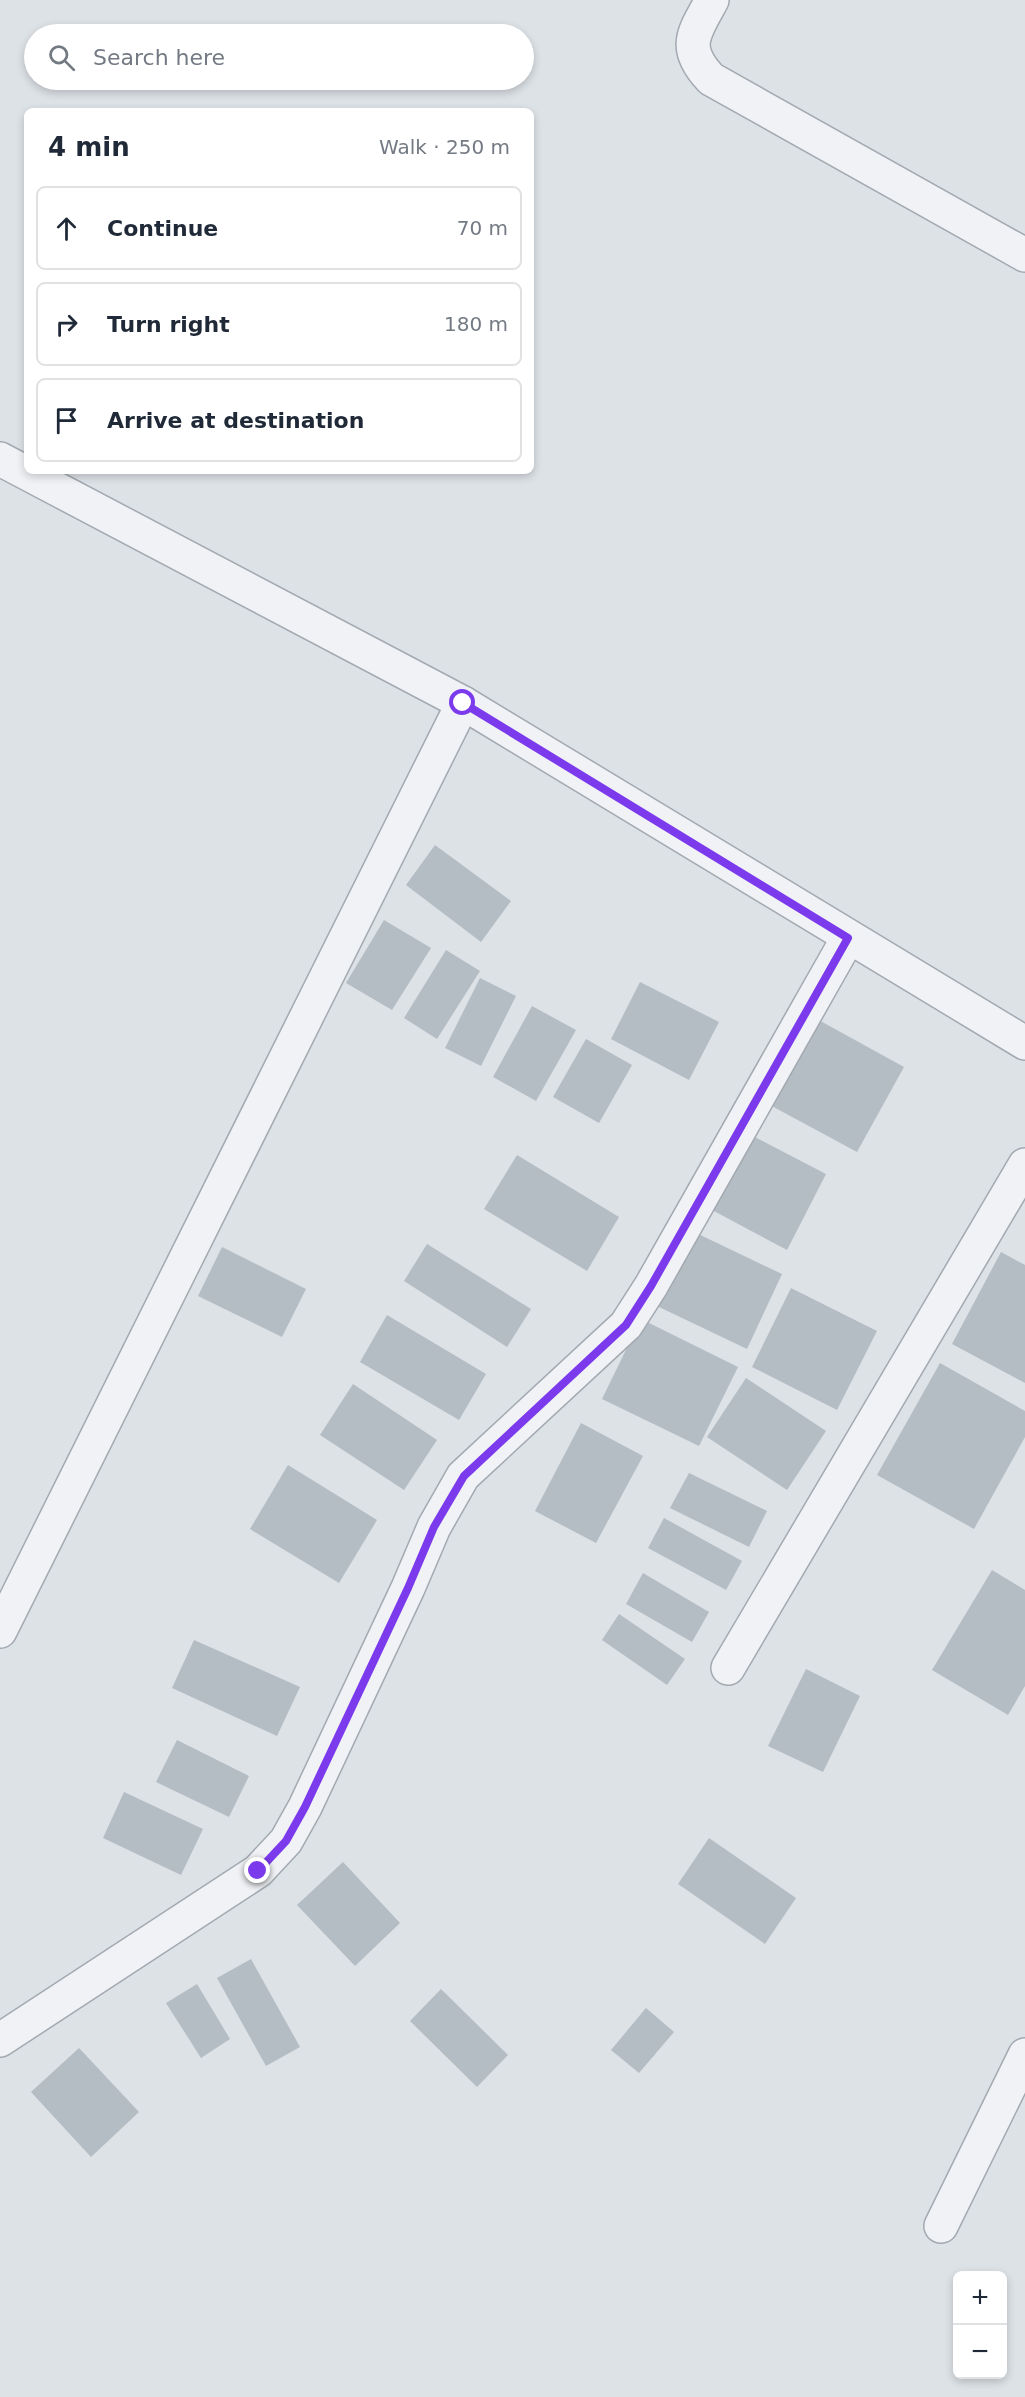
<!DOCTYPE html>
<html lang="en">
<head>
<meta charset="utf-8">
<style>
  :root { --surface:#fff; --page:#f2f2f3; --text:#1f2937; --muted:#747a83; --line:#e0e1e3 }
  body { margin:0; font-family:"DejaVu Sans",sans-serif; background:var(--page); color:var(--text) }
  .controls { position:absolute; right:18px; bottom:18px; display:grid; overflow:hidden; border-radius:9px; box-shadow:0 3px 9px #0003 }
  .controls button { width:54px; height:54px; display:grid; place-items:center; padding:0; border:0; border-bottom:2px solid var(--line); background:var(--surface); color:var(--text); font:30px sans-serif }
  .stop { position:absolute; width:18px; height:18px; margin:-14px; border:4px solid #7c3aed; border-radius:50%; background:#fff }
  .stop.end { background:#7c3aed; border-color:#fff; box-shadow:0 2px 6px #0008 }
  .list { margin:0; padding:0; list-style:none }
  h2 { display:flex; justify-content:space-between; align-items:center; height:78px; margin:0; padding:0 24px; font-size:26px }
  h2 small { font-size:20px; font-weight:400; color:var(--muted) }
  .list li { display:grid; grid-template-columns:39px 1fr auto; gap:18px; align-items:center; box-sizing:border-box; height:84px; margin:0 12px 12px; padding:0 12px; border:2px solid var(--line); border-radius:9px }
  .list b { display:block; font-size:22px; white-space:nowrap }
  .list em { font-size:20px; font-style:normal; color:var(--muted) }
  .icon { flex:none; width:33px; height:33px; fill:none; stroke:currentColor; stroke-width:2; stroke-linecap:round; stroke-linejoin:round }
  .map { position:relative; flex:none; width:1025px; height:2397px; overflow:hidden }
  .search { position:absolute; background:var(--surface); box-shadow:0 3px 9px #0003; left:24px; top:24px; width:510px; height:66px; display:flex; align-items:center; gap:15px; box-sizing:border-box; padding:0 21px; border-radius:33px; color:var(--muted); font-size:22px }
  .panel { position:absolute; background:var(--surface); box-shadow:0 3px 9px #0003; left:24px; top:108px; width:510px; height:366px; border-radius:9px }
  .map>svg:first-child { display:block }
  .building { fill:#b4bcc4 }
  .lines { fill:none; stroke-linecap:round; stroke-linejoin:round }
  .street-casing { stroke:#a3a9b1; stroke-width:36 }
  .street { stroke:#f0f2f5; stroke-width:33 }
  .route { stroke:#7c3aed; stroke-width:8 }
</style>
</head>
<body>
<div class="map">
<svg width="1025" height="2397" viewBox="0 0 1025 2397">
  <rect width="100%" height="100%" fill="#dde2e7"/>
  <g class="building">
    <path d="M435,845L511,901L481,942L406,885Z"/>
    <path d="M384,920L431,948L392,1010L346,983Z"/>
    <path d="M446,950L480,971L437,1039L404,1018Z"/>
    <path d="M480,978L516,996L481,1066L445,1048Z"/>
    <path d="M640,982L719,1022L689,1080L611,1039Z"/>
    <path d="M532,1006L576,1030L536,1101L493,1077Z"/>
    <path d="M815,1018L904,1067L857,1152L768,1104Z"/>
    <path d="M586,1039L632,1065L599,1123L553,1097Z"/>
    <path d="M751,1135L826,1174L787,1250L712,1210Z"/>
    <path d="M517,1155L619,1217L587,1271L484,1209Z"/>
    <path d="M692,1231L782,1274L747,1349L657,1306Z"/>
    <path d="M427,1244L531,1309L507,1347L404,1281Z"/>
    <path d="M222,1247L306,1289L282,1337L198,1296Z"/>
    <path d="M1001,1252L1025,1265V1383L952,1344Z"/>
    <path d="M791,1288L877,1331L837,1410L752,1367Z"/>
    <path d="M387,1315L486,1374L459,1420L360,1362Z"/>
    <path d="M641,1319L738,1367L699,1446L602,1399Z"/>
    <path d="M940,1363L1025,1411V1437L974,1529L877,1475Z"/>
    <path d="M746,1378L826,1431L787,1490L707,1437Z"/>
    <path d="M353,1384L437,1440L404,1490L320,1435Z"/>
    <path d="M581,1423L643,1456L596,1543L535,1511Z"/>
    <path d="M288,1465L377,1520L339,1583L250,1529Z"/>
    <path d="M689,1473L767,1511L749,1547L670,1508Z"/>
    <path d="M664,1518L742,1561L726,1590L648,1548Z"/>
    <path d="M992,1570L1025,1590V1686L1008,1715L932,1670Z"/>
    <path d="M643,1573L709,1612L692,1642L626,1604Z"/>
    <path d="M619,1614L685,1659L667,1685L602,1640Z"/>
    <path d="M194,1640L300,1687L277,1736L172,1688Z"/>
    <path d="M806,1669L860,1696L823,1772L768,1746Z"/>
    <path d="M177,1740L249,1776L229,1817L156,1782Z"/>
    <path d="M124,1792L203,1829L181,1875L103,1838Z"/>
    <path d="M709,1838L796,1898L765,1944L678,1884Z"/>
    <path d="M343,1862L400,1923L355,1966L297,1905Z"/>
    <path d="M251,1959L300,2047L266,2066L217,1978Z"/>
    <path d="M197,1984L230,2039L201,2058L166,2003Z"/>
    <path d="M441,1989L508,2055L477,2087L410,2021Z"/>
    <path d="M646,2008L674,2032L639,2073L611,2050Z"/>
    <path d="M79,2048L139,2112L91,2157L31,2092Z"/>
  </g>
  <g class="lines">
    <defs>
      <g id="street">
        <path d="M712,0C694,33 681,47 711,79L1025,255"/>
        <path d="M0,459L463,703L1025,1043"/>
        <path d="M0,1631L463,703"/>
        <path d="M728,1668L1025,1165"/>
        <path d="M0,2040L258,1871L286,1841L305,1807L408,1588L434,1527L463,1476L626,1325L651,1286L848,938"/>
        <path d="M941,2226L1025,2055"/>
      </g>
    </defs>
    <use href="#street" class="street-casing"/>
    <use href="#street" class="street"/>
  </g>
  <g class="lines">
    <path class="route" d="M258,1871L286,1841L305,1807L408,1588L434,1527L464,1476L626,1325L651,1286L848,938L463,703"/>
  </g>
</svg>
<div class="controls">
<button>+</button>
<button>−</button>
</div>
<div class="stop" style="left:463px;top:703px"></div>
<div class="stop end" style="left:258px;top:1871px"></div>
<div class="search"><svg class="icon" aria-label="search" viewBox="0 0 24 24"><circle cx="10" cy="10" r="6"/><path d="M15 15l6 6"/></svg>Search here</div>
<section class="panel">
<h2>4 min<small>Walk · 250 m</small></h2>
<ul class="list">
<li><svg class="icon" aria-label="ahead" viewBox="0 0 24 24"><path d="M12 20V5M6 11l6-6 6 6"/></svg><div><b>Continue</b></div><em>70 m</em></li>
<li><svg class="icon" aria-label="right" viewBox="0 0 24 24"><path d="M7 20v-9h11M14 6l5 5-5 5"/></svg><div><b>Turn right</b></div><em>180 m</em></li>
<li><svg class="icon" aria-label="arrive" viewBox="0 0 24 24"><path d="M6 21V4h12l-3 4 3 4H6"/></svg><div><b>Arrive at destination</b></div></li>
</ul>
</section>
</div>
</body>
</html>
